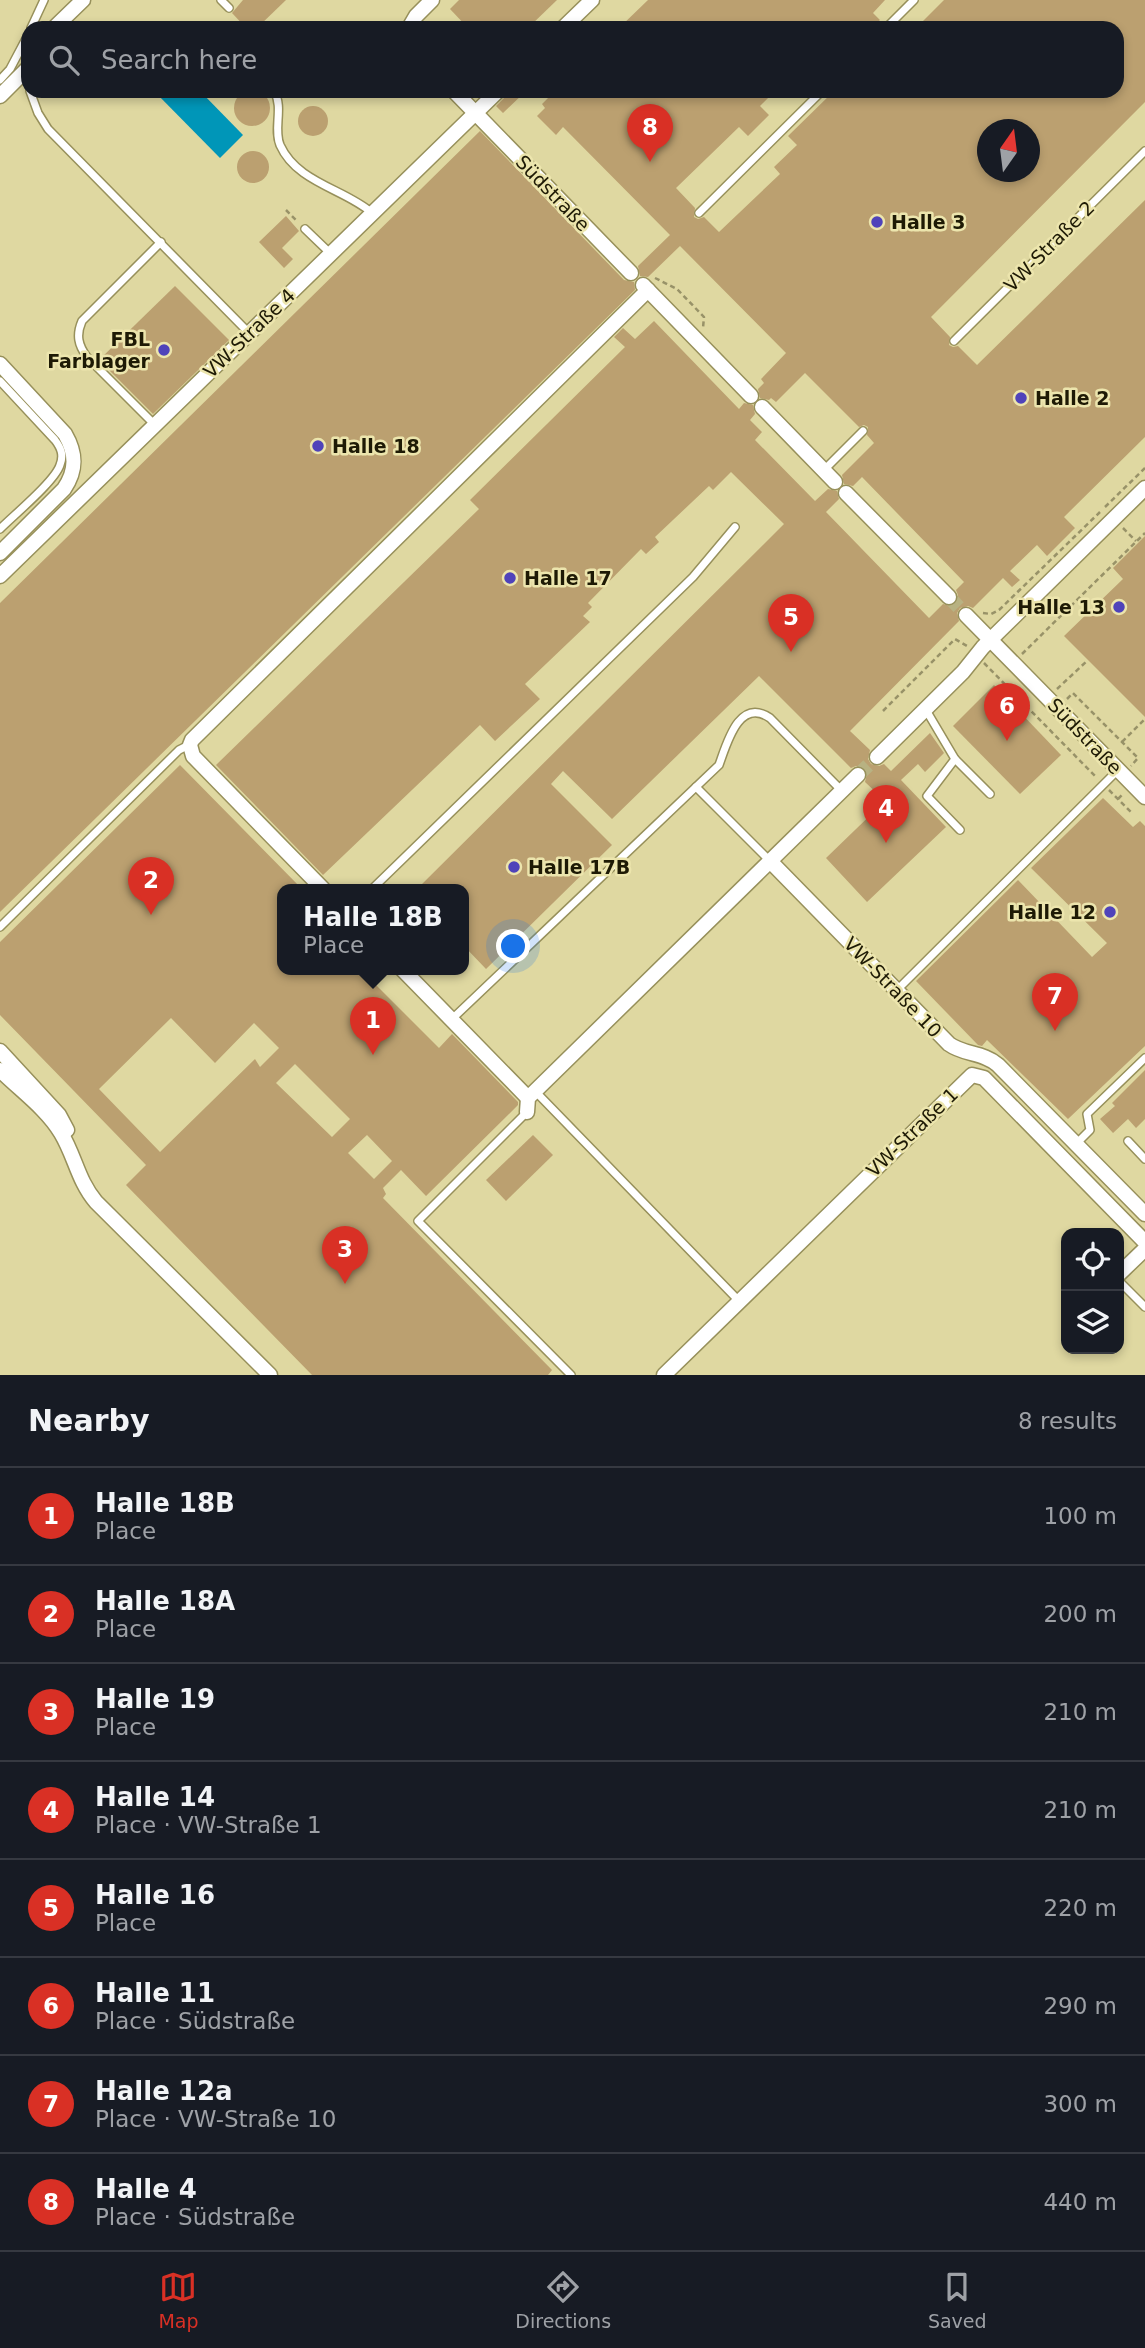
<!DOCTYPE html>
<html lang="en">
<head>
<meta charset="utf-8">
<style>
  :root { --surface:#171b24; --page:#20242c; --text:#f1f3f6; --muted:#9ea1a6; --line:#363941; --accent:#d93025 }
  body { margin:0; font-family:"DejaVu Sans",sans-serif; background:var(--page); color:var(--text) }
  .controls { position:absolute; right:21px; bottom:21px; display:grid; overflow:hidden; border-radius:14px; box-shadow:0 4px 10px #0003 }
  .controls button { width:63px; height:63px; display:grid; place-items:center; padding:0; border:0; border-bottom:2px solid var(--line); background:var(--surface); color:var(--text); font:35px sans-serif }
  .compass { position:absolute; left:977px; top:119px; width:63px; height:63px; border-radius:50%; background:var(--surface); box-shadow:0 4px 10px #0003; rotate:14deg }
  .you { position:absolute; left:514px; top:947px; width:24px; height:24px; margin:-18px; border:5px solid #fff; border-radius:50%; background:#1a73e8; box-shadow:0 0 0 10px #1a73e833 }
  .badge { display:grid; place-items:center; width:46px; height:46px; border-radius:50%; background:var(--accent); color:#fff; font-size:23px; font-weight:700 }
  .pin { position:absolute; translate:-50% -58px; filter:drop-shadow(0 2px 4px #0008) }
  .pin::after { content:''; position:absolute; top:37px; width:24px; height:21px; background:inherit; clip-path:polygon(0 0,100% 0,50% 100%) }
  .popup { position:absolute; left:277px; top:884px; width:192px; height:91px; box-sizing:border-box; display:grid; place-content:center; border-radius:14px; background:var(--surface); filter:drop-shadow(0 2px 5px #0005); font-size:23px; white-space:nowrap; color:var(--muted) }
  .popup b { font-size:26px; color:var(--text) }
  .popup::after { content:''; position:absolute; left:50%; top:100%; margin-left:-14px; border:14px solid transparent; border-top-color:var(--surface) }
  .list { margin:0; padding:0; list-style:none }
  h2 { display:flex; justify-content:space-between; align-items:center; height:91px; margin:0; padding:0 28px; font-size:30px }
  h2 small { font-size:23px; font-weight:400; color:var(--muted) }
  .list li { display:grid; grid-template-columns:46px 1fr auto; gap:21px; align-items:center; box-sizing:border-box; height:98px; padding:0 28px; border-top:2px solid var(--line) }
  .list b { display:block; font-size:26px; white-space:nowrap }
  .list p { margin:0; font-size:23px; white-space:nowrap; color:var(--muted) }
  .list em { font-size:23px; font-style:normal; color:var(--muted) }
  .icon { flex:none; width:38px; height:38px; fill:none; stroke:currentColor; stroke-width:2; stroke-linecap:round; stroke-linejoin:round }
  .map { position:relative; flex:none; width:1145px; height:1375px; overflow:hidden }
  .search { position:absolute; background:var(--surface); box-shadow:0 4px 10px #0003; left:21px; right:21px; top:21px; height:77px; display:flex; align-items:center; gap:18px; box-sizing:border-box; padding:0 24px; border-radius:21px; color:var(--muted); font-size:26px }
  .sheet { height:875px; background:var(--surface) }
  nav { display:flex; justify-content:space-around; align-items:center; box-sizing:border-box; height:98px; border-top:2px solid var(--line); background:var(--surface); font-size:19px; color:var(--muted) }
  nav a { display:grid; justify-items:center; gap:4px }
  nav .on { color:var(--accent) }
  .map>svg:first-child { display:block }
  .water { fill:#0096b8 }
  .building { fill:#bba070; fill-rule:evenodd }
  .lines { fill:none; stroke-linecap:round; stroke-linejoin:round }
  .street-tunnel { stroke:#b8b282; stroke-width:14; stroke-dasharray:14 7; stroke-linecap:butt }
  .lane-casing { stroke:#97905b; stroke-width:10 }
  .street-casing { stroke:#97905b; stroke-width:17 }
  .path { stroke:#989268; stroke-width:2.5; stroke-dasharray:5 3.5; stroke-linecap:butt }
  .lane { stroke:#fff; stroke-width:7 }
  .street { stroke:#fff; stroke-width:14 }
  .poi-dot { fill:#4f43ba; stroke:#ece5ad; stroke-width:2.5 }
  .labels { text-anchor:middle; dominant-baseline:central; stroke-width:5; stroke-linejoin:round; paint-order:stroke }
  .street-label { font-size:19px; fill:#1e1a05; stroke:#ece5ad }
  .poi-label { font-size:19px; font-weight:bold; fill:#1e1a05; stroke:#ece5ad; text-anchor:start }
</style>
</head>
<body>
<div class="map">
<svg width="1145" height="1375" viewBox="0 0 1145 1375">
  <rect width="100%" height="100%" fill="#dfd8a1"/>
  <path class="water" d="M154,91H200L243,135L220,158Z"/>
  <g class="building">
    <path d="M243,0H286L257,28H246L232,13Z"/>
    <path d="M459,0H557L528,28H468L450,9Z"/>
    <path d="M648,0H885L873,13L880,20L871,28H619Z"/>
    <path d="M944,0H1145V102L931,317L950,337L949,345L953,347L958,346L977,365L1145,200V437L1064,517L1075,528L1047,556L1037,545L1010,571L1020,580L1012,587L1003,578L973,608L968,606L960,608L957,613L959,621L850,731L870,750L868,759L871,764L879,766L884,764L891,771L930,733L944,753L925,772L918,764L901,780L946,827L867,902L826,858L885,801L865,782L867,773L864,768L856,766L851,768L759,676L612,819L563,771L551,784L612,845L486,969L464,946V889H417L784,524L731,472L713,490L709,486L655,537L659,542L646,554L641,549L588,603L592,607L583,616L590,622L525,684L540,699L495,741L480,725L323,875L216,765L479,509L470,500L625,347L614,337L623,328L635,339L654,321L739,409L744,403L753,405L755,414L750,420L762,432L755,440L815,501L828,489L837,491L839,499L826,512L929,618L943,604L951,606L956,603L958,595L956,590L964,582L862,477L853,486L844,484L842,475L874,443L867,435L868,427L864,425L859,427L805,373L776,402L771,398L769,400L760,398L758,389L764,383L761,379L786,353L680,246L648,277L640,276L638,266L670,235L563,127L556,135L537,116L545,108L542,104L555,91H775L760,106L769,115L748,136L739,127L676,188L695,208L694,217L698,219L704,217L719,232L780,174L774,167L797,145L788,136L834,91H1117V28H916ZM988,130H1030V172H988Z"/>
    <circle cx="252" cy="108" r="18"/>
    <path d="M507,91H526L503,113L496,106L505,97Z"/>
    <circle cx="313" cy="121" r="15"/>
    <path d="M480,131L624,280L634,282L635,290L0,912V603Z"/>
    <circle cx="253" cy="167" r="16"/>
    <path d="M286,216L299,231L282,248L293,259L284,268L259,242Z"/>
    <path d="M175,286L229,340L153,414L99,360Z"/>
    <path d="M1145,536V717L1064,636L1123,579L1113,568Z"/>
    <path d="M994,685L1061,755L1020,794L953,726Z"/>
    <path d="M180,765L302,889H282V969H360L439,1048L452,1034L518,1102V1105L426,1196L401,1170L383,1188L386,1194L383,1198L552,1370L548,1375H312L126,1185L146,1165L0,1015V942ZM171,1018L215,1063L254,1023L279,1048L260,1067L255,1059L160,1152L99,1089ZM295,1064L350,1119L332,1137L276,1083ZM367,1135L392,1161L374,1179L348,1153Z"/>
    <path d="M1103,798L1133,827L1140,821L1145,826V1046L1068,1119L987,1040L982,1046L978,1045L916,981L1018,880L1092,957L1107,943L1031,868Z"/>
    <path d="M1145,1070V1119L1136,1128L1128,1119L1113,1133L1100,1119L1115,1106L1112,1103Z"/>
    <path d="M533,1135L553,1155L506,1201L486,1180Z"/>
  </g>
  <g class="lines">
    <g class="street-tunnel">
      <path d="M949,597L966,615"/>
      <path d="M858,775L877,757"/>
    </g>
    <defs>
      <g id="lane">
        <path d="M221,0L229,8"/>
        <path d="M31,28L44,0"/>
        <path d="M886,28L914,0"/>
        <path d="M0,80L10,69L28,35"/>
        <path d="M30,91L38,113L48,129L249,333"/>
        <path d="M274,91C284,108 273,128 280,145C297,183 345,189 372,213"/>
        <path d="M699,213L822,91"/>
        <path d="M305,229L330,253"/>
        <path d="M954,341L1145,151"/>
        <path d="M0,381L55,440C61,448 64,455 60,465C55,481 14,515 0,529"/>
        <path d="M155,425L87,357C78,345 76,335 82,321L161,242"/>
        <path d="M824,470L863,431"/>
        <path d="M926,710L955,759L990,794"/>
        <path d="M955,759L927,796L960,830"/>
        <path d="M696,787L770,861"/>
        <path d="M372,889L693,577L735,527"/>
        <path d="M0,927L179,750L189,745"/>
        <path d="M896,991L1118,770"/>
        <path d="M452,1019L719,765C727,743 739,697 770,718L842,791"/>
        <path d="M535,1091L739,1301"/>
        <path d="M527,1112L418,1221L571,1375"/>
        <path d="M1128,1141L1145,1159"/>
        <path d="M1076,1144L1090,1130L1087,1114L1145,1058"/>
        <path d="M1119,1281L1145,1307"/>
      </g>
      <g id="street">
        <path d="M54,28L83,0"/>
        <path d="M409,28L416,16L432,0"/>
        <path d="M563,28L592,0"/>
        <path d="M454,91L631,273"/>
        <path d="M0,96L28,68"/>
        <path d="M643,285L751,396"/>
        <path d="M0,364L65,434C76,453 77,470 64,489L0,553"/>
        <path d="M762,407L835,482"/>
        <path d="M846,493L949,597"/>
        <path d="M0,576L498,91"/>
        <path d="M966,615L1145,797"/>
        <path d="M877,757L963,672L983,647L1145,488"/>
        <path d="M770,861L949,1044C964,1055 983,1052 998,1065L1145,1214"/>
        <path d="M323,889L193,756L190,745L192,740L648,290"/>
        <path d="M402,969L528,1098"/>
        <path d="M0,1051L59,1115L67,1130"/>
        <path d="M0,1070C20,1090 47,1109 61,1133C75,1156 78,1181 96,1202L270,1375"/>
        <path d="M527,1112L528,1098L858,775"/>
        <path d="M1119,1274L1145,1249"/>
        <path d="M664,1375L972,1075L984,1078L1145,1242"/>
      </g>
    </defs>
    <use href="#lane" class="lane-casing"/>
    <use href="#street" class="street-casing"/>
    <g class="path">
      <path d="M286,210L298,222"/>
      <path d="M655,278L677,289L704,317L703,328"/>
      <path d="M1105,507L1145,468"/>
      <path d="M1123,528L1136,541"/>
      <path d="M983,613L991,614L999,610L1100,512"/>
      <path d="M1022,654L1145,533"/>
      <path d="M984,663L1097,778"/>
      <path d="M1057,689L1088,660"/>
      <path d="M1067,699L1073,693L1138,758L1131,766"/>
      <path d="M883,711L955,639L967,646"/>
      <path d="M1122,742L1145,719"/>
      <path d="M1109,790L1133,814"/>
      <path d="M1118,799L1124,793"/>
    </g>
    <use href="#lane" class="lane"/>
    <use href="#street" class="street"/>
  </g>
  <g class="poi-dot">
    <circle cx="877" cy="222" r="7"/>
    <circle cx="164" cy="350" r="7"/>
    <circle cx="1021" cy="398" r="7"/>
    <circle cx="318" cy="446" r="7"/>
    <circle cx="510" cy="578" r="7"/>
    <circle cx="1119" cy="607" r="7"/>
    <circle cx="514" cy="867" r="7"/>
    <circle cx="1110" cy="912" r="7"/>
  </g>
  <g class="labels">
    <g class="street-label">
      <text transform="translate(553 193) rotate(46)">Südstraße</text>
      <text transform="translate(1049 246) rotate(-45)">VW-Straße 2</text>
      <text transform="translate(249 333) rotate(-44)">VW-Straße 4</text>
      <text transform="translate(1085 736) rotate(46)">Südstraße</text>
      <text transform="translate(893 987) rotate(46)">VW-Straße 10</text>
      <text transform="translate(912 1132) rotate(-44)">VW-Straße 1</text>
    </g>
    <g class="poi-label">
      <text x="891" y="222">Halle 3</text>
      <text x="150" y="339" text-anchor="end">FBL<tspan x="150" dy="22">Farblager</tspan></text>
      <text x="1035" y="398">Halle 2</text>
      <text x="332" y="446">Halle 18</text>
      <text x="524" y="578">Halle 17</text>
      <text x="1105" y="607" text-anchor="end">Halle 13</text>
      <text x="528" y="867">Halle 17B</text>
      <text x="1096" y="912" text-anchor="end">Halle 12</text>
    </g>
  </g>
</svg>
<div class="controls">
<button><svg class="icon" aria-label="locate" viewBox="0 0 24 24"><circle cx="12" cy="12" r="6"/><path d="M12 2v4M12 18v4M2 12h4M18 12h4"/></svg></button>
<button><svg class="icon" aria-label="layers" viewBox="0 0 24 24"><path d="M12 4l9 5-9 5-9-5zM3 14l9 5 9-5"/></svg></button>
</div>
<svg class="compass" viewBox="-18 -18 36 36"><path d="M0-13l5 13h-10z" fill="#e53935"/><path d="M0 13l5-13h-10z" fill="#9ea1a6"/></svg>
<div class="you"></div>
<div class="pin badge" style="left:373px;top:1055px">1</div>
<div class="popup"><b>Halle 18B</b>Place</div>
<div class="pin badge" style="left:151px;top:915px">2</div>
<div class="pin badge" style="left:345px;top:1284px">3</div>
<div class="pin badge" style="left:886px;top:843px">4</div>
<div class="pin badge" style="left:791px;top:652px">5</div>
<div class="pin badge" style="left:1007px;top:741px">6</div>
<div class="pin badge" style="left:1055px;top:1031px">7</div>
<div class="pin badge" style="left:650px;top:162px">8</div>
<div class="search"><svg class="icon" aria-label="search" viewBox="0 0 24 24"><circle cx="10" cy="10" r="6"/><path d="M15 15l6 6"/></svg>Search here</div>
</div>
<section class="sheet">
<h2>Nearby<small>8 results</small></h2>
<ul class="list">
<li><span class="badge">1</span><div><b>Halle 18B</b><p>Place</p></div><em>100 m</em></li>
<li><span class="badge">2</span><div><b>Halle 18A</b><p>Place</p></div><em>200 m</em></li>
<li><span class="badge">3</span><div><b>Halle 19</b><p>Place</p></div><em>210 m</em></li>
<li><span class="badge">4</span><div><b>Halle 14</b><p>Place · VW-Straße 1</p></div><em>210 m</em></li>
<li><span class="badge">5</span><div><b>Halle 16</b><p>Place</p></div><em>220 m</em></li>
<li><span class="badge">6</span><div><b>Halle 11</b><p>Place · Südstraße</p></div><em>290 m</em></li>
<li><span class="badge">7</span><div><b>Halle 12a</b><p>Place · VW-Straße 10</p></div><em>300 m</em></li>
<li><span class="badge">8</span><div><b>Halle 4</b><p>Place · Südstraße</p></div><em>440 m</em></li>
</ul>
</section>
<nav>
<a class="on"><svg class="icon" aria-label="map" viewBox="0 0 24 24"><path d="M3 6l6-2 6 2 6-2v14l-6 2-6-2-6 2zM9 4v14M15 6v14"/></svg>Map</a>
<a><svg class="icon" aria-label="directions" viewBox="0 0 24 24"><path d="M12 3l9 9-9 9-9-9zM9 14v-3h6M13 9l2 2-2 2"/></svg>Directions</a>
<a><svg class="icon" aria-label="saved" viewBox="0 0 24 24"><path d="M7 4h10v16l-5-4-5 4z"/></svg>Saved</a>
</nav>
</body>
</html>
